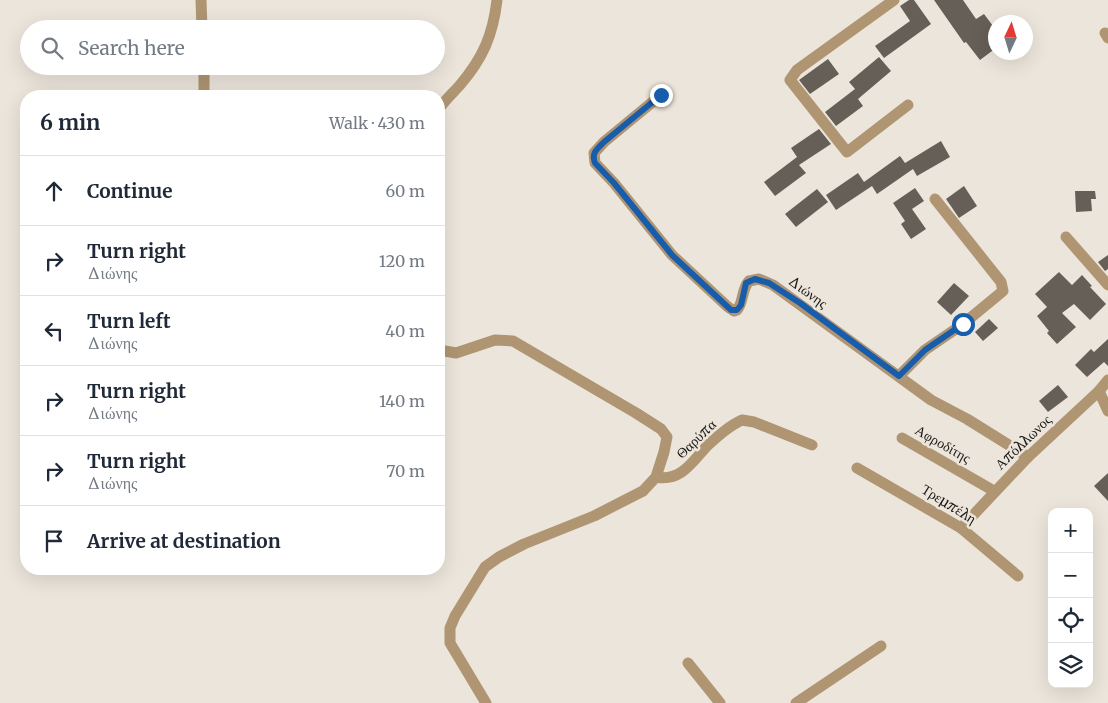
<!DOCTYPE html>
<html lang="en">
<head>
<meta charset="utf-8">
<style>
  :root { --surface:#fff; --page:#f6f6f7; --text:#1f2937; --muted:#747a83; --line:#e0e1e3 }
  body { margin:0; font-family:Merriweather,serif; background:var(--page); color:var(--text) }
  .controls { position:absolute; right:15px; bottom:15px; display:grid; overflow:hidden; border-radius:10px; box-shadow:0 5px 20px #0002 }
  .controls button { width:45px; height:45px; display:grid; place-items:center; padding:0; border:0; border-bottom:1px solid var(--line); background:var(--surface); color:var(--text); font:25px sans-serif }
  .compass { position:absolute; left:988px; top:15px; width:45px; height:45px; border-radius:50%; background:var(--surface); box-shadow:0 5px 20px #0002; rotate:4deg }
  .stop { position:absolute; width:15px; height:15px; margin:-11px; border:4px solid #185cac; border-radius:50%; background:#fff }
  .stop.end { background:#185cac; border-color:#fff; box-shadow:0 1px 5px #0008 }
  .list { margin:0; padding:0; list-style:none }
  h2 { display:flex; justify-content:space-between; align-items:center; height:65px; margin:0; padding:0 20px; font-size:21px }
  h2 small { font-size:16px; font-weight:400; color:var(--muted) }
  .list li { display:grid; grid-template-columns:32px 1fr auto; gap:15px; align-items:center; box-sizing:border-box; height:70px; padding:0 20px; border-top:1px solid var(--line) }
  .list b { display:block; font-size:19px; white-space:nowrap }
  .list p { margin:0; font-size:16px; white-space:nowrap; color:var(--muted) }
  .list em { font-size:16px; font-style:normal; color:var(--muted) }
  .icon { flex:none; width:28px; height:28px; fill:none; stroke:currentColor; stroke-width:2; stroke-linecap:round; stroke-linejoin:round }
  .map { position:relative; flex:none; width:1108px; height:703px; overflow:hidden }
  .search { position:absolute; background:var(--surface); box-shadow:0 5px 20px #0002; left:20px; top:20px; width:425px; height:55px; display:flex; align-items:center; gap:12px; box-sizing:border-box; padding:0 18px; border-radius:28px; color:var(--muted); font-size:19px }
  .panel { position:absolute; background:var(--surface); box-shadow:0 5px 20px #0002; left:20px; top:90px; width:425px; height:485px; border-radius:20px }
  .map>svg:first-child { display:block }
  .building { fill:#655f57 }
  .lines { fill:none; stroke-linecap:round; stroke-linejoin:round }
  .minor { stroke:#af9572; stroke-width:11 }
  .route { stroke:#185cac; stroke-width:6 }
  .labels { text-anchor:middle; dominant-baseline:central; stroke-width:5; stroke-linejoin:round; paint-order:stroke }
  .street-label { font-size:14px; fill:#1a1714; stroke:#ece5db }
</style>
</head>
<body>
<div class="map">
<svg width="1108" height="703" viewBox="0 0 1108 703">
  <rect width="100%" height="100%" fill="#ece5db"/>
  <g class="building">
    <path d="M909,0H914L931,24L884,58L875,46L910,21L900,6Z"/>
    <path d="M934,0H963L976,19L984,14L996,30V48L980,60L966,42L964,43Z"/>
    <path d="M879,57L891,71L858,99L863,106L836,126L825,112L855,89L849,82Z"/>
    <path d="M828,59L839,74L810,94L799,80Z"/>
    <path d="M819,129L831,144L799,165L806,173L775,196L764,182L797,157L791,148Z"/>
    <path d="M941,141L950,157L917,176L913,169L877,194L872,186L836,210L826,195L858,173L864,182L900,156L905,163Z"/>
    <path d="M964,186L977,206L959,218L946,199Z"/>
    <path d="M915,188L924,201L912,209L926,229L911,239L901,224L905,221L893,203Z"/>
    <path d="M817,189L828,202L796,227L785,214Z"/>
    <path d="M1075,191H1095L1096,199H1091L1092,211L1076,212Z"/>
    <path d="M1108,255V269L1105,271L1098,262Z"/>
    <path d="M1059,272L1072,285L1082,275L1092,286L1090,287L1106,304L1090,320L1074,304L1062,313L1076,327L1057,344L1047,333L1049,331L1037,316L1047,307L1035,294Z"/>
    <path d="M954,283L969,296L951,315L937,302Z"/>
    <path d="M989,319L998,328L983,341L975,332Z"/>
    <path d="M1108,339V366L1104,362L1087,377L1075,365L1091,349L1094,352Z"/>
    <path d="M1058,385L1068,397L1048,412L1039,401Z"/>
    <path d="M1108,473V501L1094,486Z"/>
  </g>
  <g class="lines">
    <g class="minor">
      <path d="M201,0L202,29"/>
      <path d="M894,0L797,70L790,80L847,152L908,105"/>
      <path d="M1105,33L1108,38"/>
      <path d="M204,66V96"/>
      <path d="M661,95L604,142L594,153L595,163L614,183L672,255L728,307L734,311L737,310C744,302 741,290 749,281L759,279L773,285L931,400L967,419L1028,457"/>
      <path d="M439,109C445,100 453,93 460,85C483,58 493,35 497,0"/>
      <path d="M1066,237L1108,285"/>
      <path d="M439,350L456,353L495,340L513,341L636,413L661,429L667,437L664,452L656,477L643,491L594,516L524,544L499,557L485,567L455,616L450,628V643L486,703"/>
      <path d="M899,376L925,350L963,324L1003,291L1001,282L935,199"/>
      <path d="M1099,391L1108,411"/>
      <path d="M902,438L994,491"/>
      <path d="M857,468L961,528L1018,576"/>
      <path d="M656,477C681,482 692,462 707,446C718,436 729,426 742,420L754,422L812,445"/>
      <path d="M961,528L1028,457L1099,391L1108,380"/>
      <path d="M688,663L720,703"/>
      <path d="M796,703L881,646"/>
    </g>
  </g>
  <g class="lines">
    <path class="route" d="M661,95L604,142C597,149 591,153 595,163L614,183L672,255L731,310H737L741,305L746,283L755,279L769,283L800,303L899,376L925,350L963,324"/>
  </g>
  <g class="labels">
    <g class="street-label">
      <text transform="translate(808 292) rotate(36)">Διώνης</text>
      <text transform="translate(696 439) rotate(-44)">Θαρύπα</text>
      <text transform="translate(1023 442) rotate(-44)">Απόλλωνος</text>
      <text transform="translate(943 444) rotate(30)">Αφροδίτης</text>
      <text transform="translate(949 504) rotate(32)">Τρεμπέλη</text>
    </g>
  </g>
</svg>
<div class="controls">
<button>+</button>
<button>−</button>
<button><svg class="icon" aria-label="locate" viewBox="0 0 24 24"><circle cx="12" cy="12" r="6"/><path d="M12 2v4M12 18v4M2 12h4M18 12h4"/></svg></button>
<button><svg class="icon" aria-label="layers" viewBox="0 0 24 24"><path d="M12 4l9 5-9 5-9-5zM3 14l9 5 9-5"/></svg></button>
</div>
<svg class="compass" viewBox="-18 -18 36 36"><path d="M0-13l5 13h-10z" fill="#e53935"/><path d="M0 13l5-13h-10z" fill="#747a83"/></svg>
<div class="stop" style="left:963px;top:324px"></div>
<div class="stop end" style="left:661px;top:95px"></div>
<div class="search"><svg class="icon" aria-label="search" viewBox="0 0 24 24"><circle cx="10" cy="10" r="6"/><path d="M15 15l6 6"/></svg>Search here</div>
<section class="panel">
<h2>6 min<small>Walk · 430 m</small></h2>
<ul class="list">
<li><svg class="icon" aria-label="ahead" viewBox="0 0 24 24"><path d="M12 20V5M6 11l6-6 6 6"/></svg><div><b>Continue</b></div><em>60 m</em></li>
<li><svg class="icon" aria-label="right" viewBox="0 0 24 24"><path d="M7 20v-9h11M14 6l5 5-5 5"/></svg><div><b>Turn right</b><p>Διώνης</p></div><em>120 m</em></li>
<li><svg class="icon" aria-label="left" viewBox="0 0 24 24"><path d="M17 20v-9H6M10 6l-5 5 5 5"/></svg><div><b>Turn left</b><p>Διώνης</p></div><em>40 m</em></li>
<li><svg class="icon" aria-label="right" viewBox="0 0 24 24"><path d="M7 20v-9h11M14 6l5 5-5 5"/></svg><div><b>Turn right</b><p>Διώνης</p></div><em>140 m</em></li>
<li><svg class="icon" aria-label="right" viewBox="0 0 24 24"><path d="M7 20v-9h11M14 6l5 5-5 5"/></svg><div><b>Turn right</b><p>Διώνης</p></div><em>70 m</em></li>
<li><svg class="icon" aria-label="arrive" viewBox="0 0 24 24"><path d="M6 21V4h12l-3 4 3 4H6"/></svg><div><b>Arrive at destination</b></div></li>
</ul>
</section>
</div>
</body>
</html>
